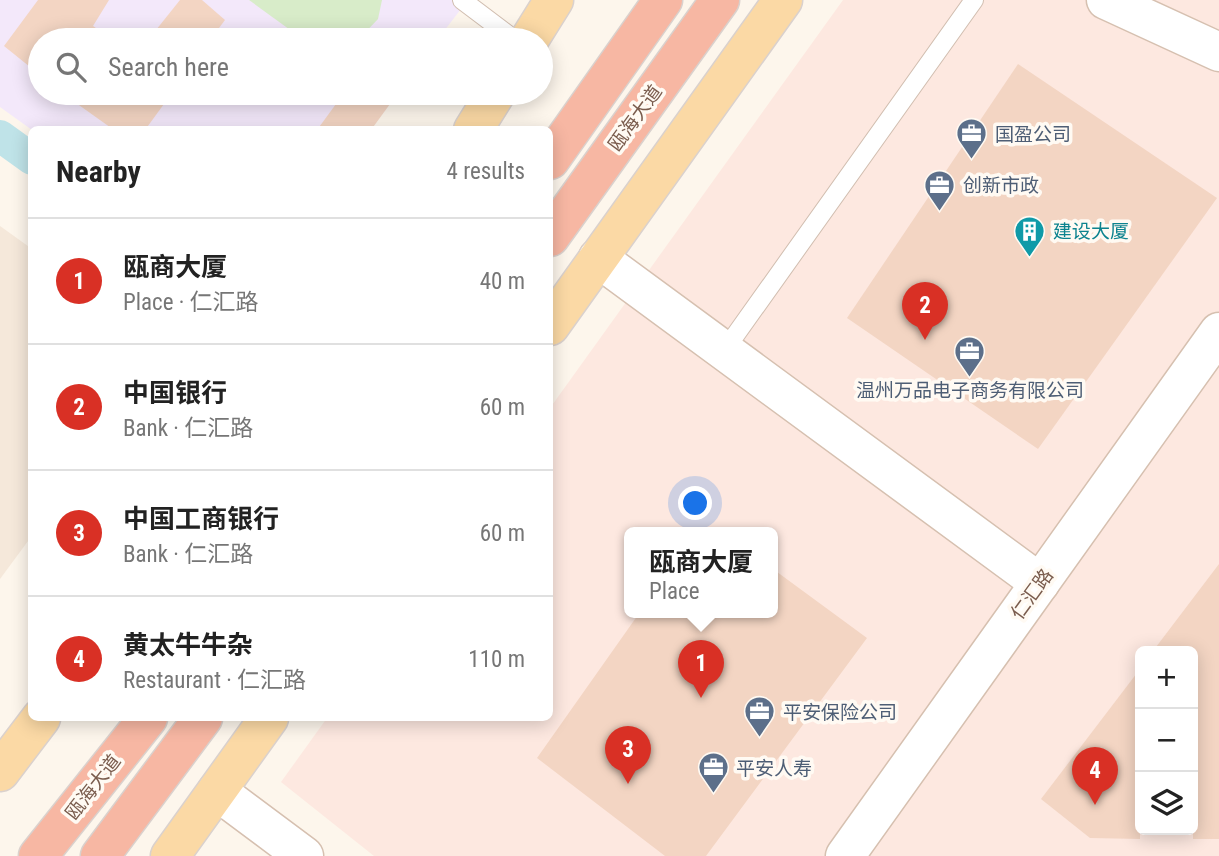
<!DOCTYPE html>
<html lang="en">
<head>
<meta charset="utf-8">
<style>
  :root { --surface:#fff; --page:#f6f6f6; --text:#222; --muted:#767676; --line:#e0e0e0; --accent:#d93025 }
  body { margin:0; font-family:"Roboto Condensed","Noto Sans SC",sans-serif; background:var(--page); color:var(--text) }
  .controls { position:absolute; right:21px; bottom:21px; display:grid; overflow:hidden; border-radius:10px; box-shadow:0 4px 18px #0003 }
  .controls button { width:63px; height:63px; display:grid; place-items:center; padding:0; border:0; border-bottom:2px solid var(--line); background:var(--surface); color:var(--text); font:35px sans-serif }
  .you { position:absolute; left:696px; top:504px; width:24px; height:24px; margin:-18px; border:5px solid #fff; border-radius:50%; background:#1a73e8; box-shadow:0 0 0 10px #1a73e833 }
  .badge { display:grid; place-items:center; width:46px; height:46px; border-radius:50%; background:var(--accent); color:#fff; font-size:23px; font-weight:700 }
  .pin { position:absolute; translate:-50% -58px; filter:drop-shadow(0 2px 4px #0008) }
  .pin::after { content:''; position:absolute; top:37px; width:24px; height:21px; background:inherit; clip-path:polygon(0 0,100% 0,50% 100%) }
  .popup { position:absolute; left:624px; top:527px; width:154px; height:91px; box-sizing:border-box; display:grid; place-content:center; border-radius:10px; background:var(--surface); filter:drop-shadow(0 2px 5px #0005); font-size:23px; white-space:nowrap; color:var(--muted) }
  .popup b { font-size:26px; color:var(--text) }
  .popup::after { content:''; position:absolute; left:50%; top:100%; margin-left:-14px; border:14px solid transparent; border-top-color:var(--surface) }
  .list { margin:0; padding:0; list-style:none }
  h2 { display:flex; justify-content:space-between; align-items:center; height:91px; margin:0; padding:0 28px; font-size:30px }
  h2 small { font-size:23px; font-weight:400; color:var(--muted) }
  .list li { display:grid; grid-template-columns:46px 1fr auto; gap:21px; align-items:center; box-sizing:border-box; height:126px; padding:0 28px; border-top:2px solid var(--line) }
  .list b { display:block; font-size:26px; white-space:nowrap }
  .list p { margin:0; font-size:23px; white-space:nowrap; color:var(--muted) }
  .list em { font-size:23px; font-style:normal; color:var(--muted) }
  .icon { flex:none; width:38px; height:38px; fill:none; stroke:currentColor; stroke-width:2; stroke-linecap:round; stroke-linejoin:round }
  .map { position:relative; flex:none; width:1219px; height:856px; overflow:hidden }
  .search { position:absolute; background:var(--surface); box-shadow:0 4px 18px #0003; left:28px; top:28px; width:525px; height:77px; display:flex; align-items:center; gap:18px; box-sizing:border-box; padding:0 24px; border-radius:38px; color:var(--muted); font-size:26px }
  .panel { position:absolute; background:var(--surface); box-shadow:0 4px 18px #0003; left:28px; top:126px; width:525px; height:595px; border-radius:10px }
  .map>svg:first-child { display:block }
  .residential { fill:#f5e8da }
  .commercial { fill:#fde8e0; fill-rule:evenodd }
  .education { fill:#f3e8fa }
  .green { fill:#d8ecc9 }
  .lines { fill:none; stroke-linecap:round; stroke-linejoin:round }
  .canal { stroke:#bfe3e8; stroke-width:32 }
  .building { fill:#f3d5c3 }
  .lane-casing { stroke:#d1beb0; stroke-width:20 }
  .secondary-casing { stroke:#d6c0b0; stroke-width:41 }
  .primary-casing { stroke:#dad1cd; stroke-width:41 }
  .highway-casing { stroke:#dad1cd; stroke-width:41 }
  .lane { stroke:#fff; stroke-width:18 }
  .secondary { stroke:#fff; stroke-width:38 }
  .primary { stroke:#fbd9a5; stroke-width:38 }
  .highway { stroke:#f7b7a3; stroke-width:38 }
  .labels { text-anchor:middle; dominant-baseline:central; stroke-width:7; stroke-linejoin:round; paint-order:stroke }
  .street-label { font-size:19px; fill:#7a5c4d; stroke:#fffaf3 }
  .service-label { font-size:19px; fill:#4e5e75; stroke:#fffaf3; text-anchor:start }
  .culture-label { font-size:19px; fill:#0d838f; stroke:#fffaf3; text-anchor:start }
</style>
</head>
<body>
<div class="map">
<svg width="1219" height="856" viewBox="0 0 1219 856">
  <rect width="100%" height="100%" fill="#fdf6ec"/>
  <path class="residential" d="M0,226L32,249L31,537L0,579Z"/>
  <path class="commercial" d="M843,0H1219V856H374L281,782L327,718H550V408ZM629,532H773V612H629ZM1140,651H1193V830H1140Z"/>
  <path class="education" d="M0,0H468L437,40H40V93H398L371,129L32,130L0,107Z"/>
  <path class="green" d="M249,0H382L378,19L358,40H304Z"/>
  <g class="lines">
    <path class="canal" d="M0,136L32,159"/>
  </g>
  <g class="building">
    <path d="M38,0H109L93,26L113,40H40V75L4,46Z"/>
    <path d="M180,0H202L225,20L210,40H148Z"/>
    <path d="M1018,64L1217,198L1038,449L847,318Z"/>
    <path d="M62,93H172L145,130H114Z"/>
    <path d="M344,93H398L371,130H317Z"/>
    <path d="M1219,564V839H1193V651H1153Z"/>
    <path d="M773,569L867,638L706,856H665L537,758L640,612H773Z"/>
    <path d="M1140,669V839L1090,838L1041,799Z"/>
  </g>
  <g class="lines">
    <defs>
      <g id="lane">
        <path d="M462,0L515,40"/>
        <path d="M724,351L974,0"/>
      </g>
      <g id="secondary">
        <path d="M1106,0L1219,52"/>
        <path d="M598,258L1040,583"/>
        <path d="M217,791L304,856"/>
        <path d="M845,856L1219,332"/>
      </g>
      <g id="primary">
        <path d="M529,40L554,0"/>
        <path d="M473,130L496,93"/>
        <path d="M550,326L783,0"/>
        <path d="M0,772L41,718"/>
        <path d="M170,856L269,718"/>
      </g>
      <g id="highway">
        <path d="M550,160L663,0"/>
        <path d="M550,237L720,0"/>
        <path d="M38,856L148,718"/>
        <path d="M100,856L203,718"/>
      </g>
    </defs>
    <use href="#lane" class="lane-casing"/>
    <use href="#secondary" class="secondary-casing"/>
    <use href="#primary" class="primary-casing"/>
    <use href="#highway" class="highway-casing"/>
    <use href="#lane" class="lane"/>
    <use href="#secondary" class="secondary"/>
    <use href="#primary" class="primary"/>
    <use href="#highway" class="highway"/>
  </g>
  <defs>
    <symbol id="office-pin" viewBox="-11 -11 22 30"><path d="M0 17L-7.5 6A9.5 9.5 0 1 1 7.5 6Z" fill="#5c6f8a" stroke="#fffaf3"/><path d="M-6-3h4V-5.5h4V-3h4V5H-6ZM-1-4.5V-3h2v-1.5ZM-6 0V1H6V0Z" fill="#fff"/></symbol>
    <symbol id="building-pin" viewBox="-11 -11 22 30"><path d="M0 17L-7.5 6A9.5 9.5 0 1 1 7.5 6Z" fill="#0f9aa8" stroke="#fffaf3"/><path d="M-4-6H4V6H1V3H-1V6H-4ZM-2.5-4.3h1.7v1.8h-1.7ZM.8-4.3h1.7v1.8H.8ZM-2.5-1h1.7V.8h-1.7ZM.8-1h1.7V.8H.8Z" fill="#fff"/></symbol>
  </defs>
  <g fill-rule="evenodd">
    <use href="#office-pin" x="954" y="116" width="35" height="47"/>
    <use href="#office-pin" x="922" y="168" width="35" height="47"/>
    <use href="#building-pin" x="1012" y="214" width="35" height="47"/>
    <use href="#office-pin" x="952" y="334" width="35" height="47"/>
    <use href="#office-pin" x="742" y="694" width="35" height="47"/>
    <use href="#office-pin" x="696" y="750" width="35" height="47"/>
  </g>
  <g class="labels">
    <g class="street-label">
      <text transform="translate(635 118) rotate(-54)">瓯海大道</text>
      <text transform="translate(1032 594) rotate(-54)">仁汇路</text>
      <text transform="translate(93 787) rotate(-52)">瓯海大道</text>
    </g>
    <g class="service-label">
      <text x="995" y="134">国盈公司</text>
      <text x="963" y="185">创新市政</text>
      <text x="970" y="390" text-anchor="middle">温州万品电子商务有限公司</text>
      <text x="783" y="712">平安保险公司</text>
      <text x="736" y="768">平安人寿</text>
    </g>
    <g class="culture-label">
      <text x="1053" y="231">建设大厦</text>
    </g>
  </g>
</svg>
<div class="controls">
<button>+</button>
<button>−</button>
<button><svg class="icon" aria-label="layers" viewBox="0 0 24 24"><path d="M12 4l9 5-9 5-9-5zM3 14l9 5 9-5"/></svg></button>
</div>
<div class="you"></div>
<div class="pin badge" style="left:701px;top:698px">1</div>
<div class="popup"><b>瓯商大厦</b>Place</div>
<div class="pin badge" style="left:925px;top:340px">2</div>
<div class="pin badge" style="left:628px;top:784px">3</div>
<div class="pin badge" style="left:1095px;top:805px">4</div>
<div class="search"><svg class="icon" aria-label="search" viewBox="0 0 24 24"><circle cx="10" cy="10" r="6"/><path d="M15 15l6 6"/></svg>Search here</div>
<section class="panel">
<h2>Nearby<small>4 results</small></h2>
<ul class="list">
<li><span class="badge">1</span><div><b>瓯商大厦</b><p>Place · 仁汇路</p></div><em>40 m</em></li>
<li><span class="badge">2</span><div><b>中国银行</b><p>Bank · 仁汇路</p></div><em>60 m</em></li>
<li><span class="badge">3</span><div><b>中国工商银行</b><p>Bank · 仁汇路</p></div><em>60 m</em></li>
<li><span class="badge">4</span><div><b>黄太牛牛杂</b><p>Restaurant · 仁汇路</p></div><em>110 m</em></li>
</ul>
</section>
</div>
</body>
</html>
